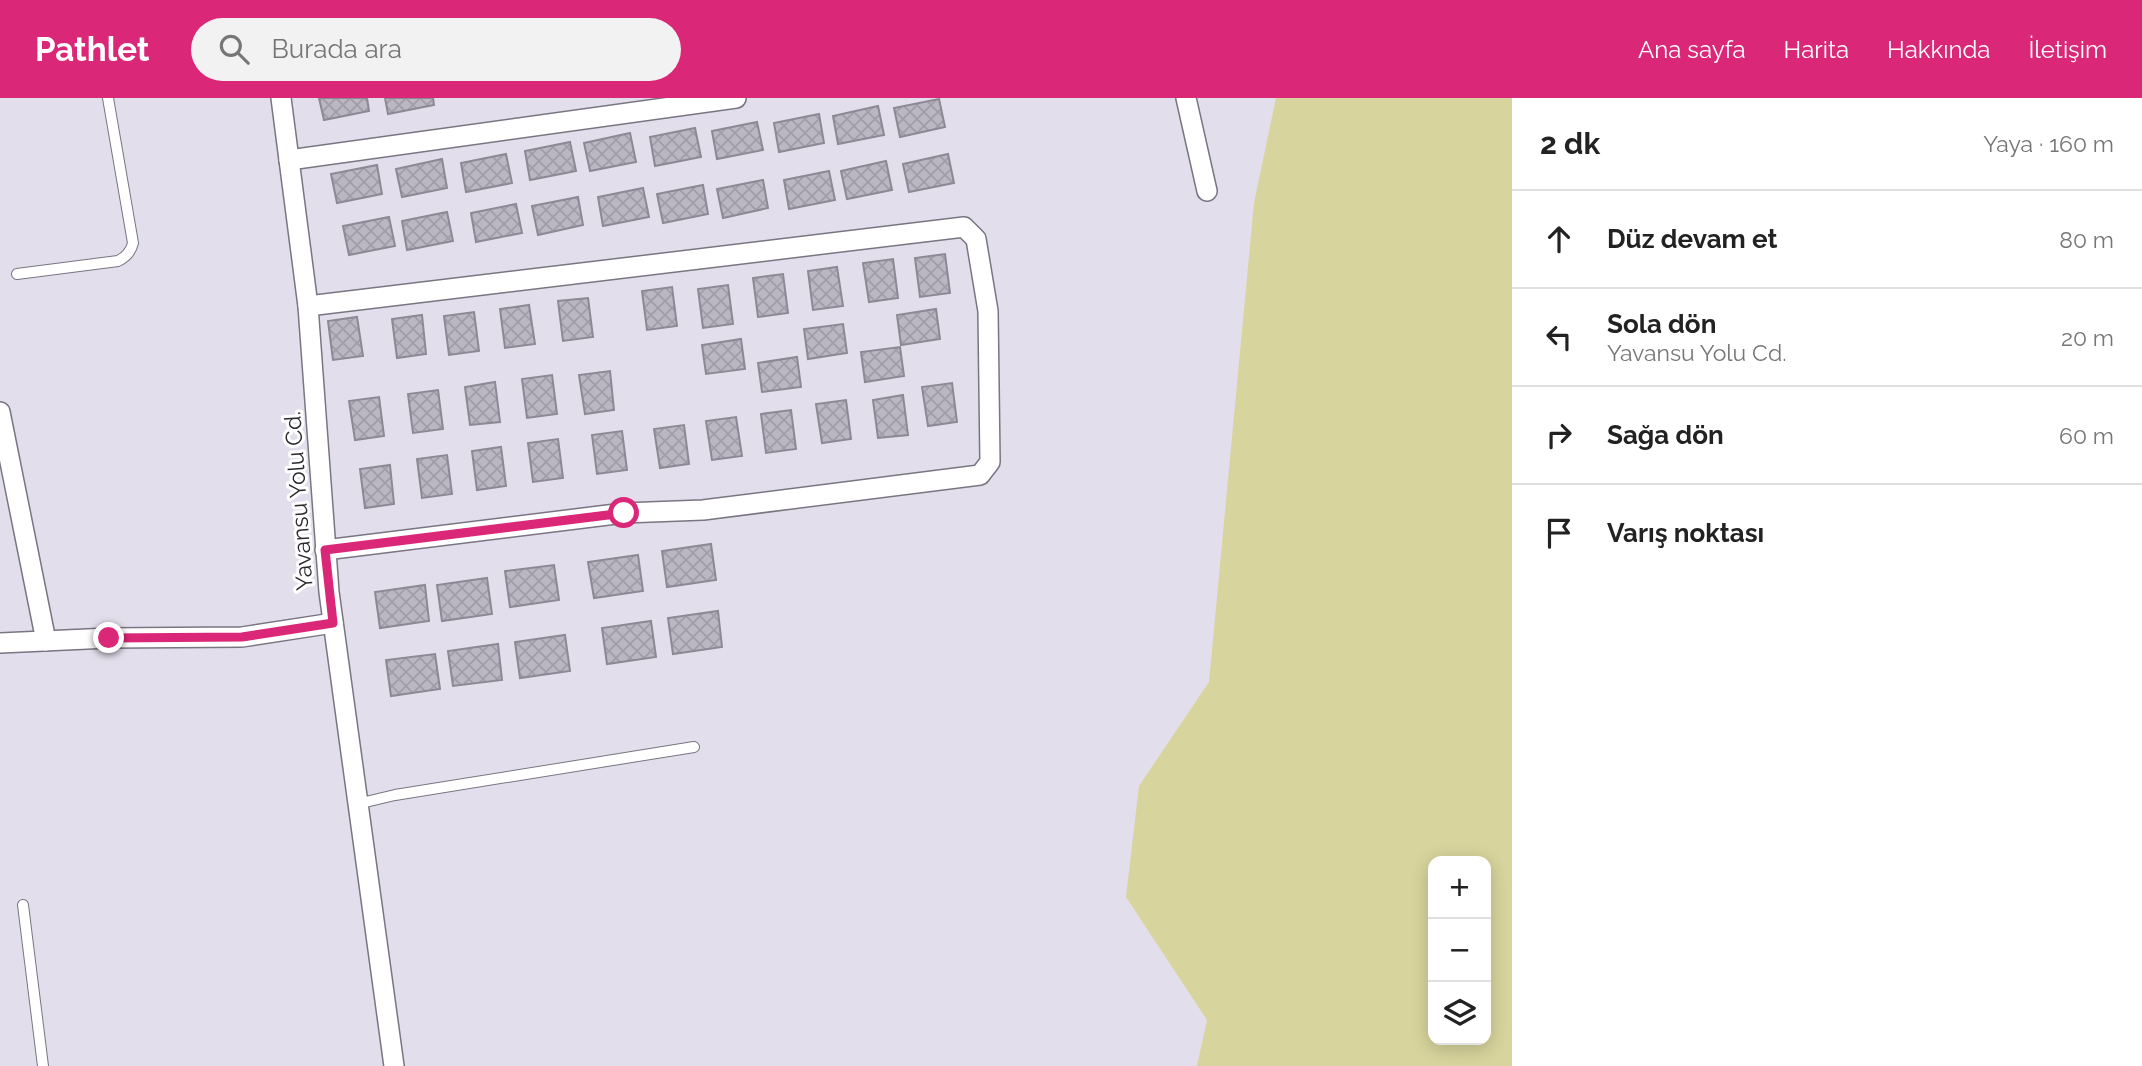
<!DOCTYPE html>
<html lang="tr">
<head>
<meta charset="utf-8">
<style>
  :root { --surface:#fff; --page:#f2f2f2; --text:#222; --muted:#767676; --line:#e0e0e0; --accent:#db2777 }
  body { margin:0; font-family:Raleway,sans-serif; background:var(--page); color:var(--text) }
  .controls { position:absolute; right:21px; bottom:21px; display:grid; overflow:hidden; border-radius:14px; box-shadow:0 4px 18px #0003 }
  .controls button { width:63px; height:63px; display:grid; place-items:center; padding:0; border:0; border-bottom:2px solid var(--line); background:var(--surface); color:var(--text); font:35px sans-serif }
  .stop { position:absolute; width:21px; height:21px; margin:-16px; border:5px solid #db2777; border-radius:50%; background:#fff }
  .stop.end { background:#db2777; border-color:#fff; box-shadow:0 2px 7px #0008 }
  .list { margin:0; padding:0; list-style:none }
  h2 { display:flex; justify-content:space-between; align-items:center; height:91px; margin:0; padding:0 28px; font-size:30px }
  h2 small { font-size:23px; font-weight:400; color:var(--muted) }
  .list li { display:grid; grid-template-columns:46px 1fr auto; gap:21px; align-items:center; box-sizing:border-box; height:98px; padding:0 28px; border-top:2px solid var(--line) }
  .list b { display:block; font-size:26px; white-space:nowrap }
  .list p { margin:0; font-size:23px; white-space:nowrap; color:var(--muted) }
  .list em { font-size:23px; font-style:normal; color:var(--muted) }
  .icon { flex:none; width:38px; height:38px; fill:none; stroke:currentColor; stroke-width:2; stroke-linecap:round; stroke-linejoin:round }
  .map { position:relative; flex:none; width:1512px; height:968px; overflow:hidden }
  header { display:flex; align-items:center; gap:42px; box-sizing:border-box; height:98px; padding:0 35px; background:var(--accent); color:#fff }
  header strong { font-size:33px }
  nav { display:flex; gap:38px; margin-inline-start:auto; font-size:24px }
  .search { width:490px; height:63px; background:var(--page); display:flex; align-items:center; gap:18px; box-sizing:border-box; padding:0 24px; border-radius:38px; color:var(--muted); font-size:26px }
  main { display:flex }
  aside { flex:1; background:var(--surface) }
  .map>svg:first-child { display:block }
  .grass { fill:#d8d49d; fill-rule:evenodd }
  .building { fill:url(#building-cross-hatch); stroke:#8c8995; stroke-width:2 }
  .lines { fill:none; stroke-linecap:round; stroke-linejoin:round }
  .service-casing { stroke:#797581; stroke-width:12 }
  .minor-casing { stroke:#797581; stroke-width:22 }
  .service { stroke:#fff; stroke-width:10 }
  .minor { stroke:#fff; stroke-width:19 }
  .route { stroke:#db2777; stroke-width:9 }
  .labels { text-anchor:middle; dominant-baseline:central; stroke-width:6; stroke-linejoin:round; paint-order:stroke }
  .street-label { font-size:23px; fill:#2b292e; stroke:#fff }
</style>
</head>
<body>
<header>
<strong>Pathlet</strong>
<div class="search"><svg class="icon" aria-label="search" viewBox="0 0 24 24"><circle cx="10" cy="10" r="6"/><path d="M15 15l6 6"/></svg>Burada ara</div>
<nav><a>Ana sayfa</a><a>Harita</a><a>Hakkında</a><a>İletişim</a></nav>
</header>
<main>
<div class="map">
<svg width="1512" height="968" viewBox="0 0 1512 968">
  <defs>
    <pattern id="building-cross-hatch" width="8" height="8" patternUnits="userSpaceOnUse" patternTransform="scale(1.75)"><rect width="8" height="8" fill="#bab7c3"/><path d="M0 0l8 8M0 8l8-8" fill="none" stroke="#a09da8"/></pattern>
  </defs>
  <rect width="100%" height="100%" fill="#e2deeb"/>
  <path class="grass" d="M1276,0H1512V968H1197L1207,922L1126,799L1139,688L1209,584L1254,105ZM1433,763H1486V942H1433Z"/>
  <g class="building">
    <path d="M319,0H367L369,13L324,22Z"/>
    <path d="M385,0H433L434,7L388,16Z"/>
    <path d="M939,1L945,29L900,39L894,10Z"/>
    <path d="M878,8L884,37L838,46L833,18Z"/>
    <path d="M819,16L824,45L779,54L774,25Z"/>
    <path d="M757,24L763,52L717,61L712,33Z"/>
    <path d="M695,30L701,59L655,68L650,39Z"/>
    <path d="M630,35L636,64L590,73L584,45Z"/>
    <path d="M570,44L576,73L530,82L525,53Z"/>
    <path d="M506,56L512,85L466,94L461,65Z"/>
    <path d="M948,56L954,85L909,94L903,66Z"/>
    <path d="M442,61L447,90L402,99L396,71Z"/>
    <path d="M886,63L892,92L847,101L841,73Z"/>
    <path d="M377,67L382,96L337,105L331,76Z"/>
    <path d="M829,73L835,102L789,111L784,82Z"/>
    <path d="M763,82L768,110L723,120L717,91Z"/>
    <path d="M703,87L708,116L663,125L657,96Z"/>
    <path d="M643,90L649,119L603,128L598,99Z"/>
    <path d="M578,99L583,127L538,137L532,108Z"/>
    <path d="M516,106L522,135L476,144L471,115Z"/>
    <path d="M447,114L453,143L407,152L402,123Z"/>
    <path d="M389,119L395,148L349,157L343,128Z"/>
    <path d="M945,156L950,195L920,199L915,160Z"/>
    <path d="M893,161L898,200L869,204L863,165Z"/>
    <path d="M837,169L843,208L813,212L808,173Z"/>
    <path d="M783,176L788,215L758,219L753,180Z"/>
    <path d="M728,187L733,226L703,230L698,191Z"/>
    <path d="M672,189L677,228L647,232L642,193Z"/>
    <path d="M588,200L593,239L563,243L558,203Z"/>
    <path d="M529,207L535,246L505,250L500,211Z"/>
    <path d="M936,211L940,241L901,247L897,217Z"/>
    <path d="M474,214L479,253L449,257L444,218Z"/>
    <path d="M422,217L426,256L397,260L392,221Z"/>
    <path d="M357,219L363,258L333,262L328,223Z"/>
    <path d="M843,226L847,255L808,261L804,231Z"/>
    <path d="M741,241L745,271L706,276L702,247Z"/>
    <path d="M900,249L904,278L865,284L861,254Z"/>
    <path d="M797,259L801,289L762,294L758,265Z"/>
    <path d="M610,273L614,312L585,316L579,277Z"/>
    <path d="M552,277L557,316L527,320L522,281Z"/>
    <path d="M495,284L500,324L470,327L465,289Z"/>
    <path d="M952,285L957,324L928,328L922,289Z"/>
    <path d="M438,292L443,331L413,335L408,296Z"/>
    <path d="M903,297L908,337L878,340L873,302Z"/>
    <path d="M379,299L384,338L355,342L349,303Z"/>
    <path d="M846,302L851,341L822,345L816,306Z"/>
    <path d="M791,312L796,351L766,355L761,316Z"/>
    <path d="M736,319L742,358L712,362L706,323Z"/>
    <path d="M684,327L689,366L660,370L654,331Z"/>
    <path d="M622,333L627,372L597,376L592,337Z"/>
    <path d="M558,341L563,380L533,384L528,345Z"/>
    <path d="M501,349L506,388L477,392L472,353Z"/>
    <path d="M447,357L452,396L422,400L417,361Z"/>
    <path d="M390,367L394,406L365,410L360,371Z"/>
    <path d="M711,446L716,482L667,489L662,453Z"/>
    <path d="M638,457L643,493L594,500L588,464Z"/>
    <path d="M554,467L559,502L510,509L505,473Z"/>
    <path d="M487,480L492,516L442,523L437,487Z"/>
    <path d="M425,487L429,523L380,530L375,494Z"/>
    <path d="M718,513L722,549L673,556L668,520Z"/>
    <path d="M651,523L656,559L607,566L602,530Z"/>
    <path d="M565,537L570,573L520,580L515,544Z"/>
    <path d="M498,546L502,582L453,588L448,553Z"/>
    <path d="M435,556L440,591L391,598L386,562Z"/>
  </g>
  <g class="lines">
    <defs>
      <g id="service">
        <path d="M17,176L118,163C126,159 131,154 133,145L108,0"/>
        <path d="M357,706L395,697L694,649"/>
        <path d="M23,807L43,968"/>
      </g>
      <g id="minor">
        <path d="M281,0L308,208L329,494L394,968"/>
        <path d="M1186,0L1207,93"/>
        <path d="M289,62L736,0"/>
        <path d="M308,208L964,129L976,141L988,213L990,364L980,377L703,412L624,415L325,452"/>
        <path d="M0,314L46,543"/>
        <path d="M0,545L109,540L242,539L333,525"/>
      </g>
    </defs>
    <use href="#service" class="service-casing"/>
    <use href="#minor" class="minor-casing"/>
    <use href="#service" class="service"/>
    <use href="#minor" class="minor"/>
  </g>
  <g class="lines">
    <path class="route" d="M109,540L242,539L333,525L325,452L624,415"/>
  </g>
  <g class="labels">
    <g class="street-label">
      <text transform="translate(298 403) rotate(-94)">Yavansu Yolu Cd.</text>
    </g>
  </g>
</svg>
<div class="controls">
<button>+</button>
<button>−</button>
<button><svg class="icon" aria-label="layers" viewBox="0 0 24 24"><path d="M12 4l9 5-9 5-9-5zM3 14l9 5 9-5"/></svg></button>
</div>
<div class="stop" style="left:624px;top:415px"></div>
<div class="stop end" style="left:109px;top:540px"></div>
</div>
<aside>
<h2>2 dk<small>Yaya · 160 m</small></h2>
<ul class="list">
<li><svg class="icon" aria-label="ahead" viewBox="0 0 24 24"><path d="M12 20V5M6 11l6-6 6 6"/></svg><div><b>Düz devam et</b></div><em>80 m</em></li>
<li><svg class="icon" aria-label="left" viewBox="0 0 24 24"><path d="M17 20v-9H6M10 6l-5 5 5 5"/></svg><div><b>Sola dön</b><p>Yavansu Yolu Cd.</p></div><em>20 m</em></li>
<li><svg class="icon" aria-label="right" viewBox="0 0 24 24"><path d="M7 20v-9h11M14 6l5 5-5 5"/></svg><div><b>Sağa dön</b></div><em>60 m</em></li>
<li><svg class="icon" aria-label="arrive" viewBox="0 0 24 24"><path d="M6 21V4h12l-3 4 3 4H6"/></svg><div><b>Varış noktası</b></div></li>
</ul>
</aside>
</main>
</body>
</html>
